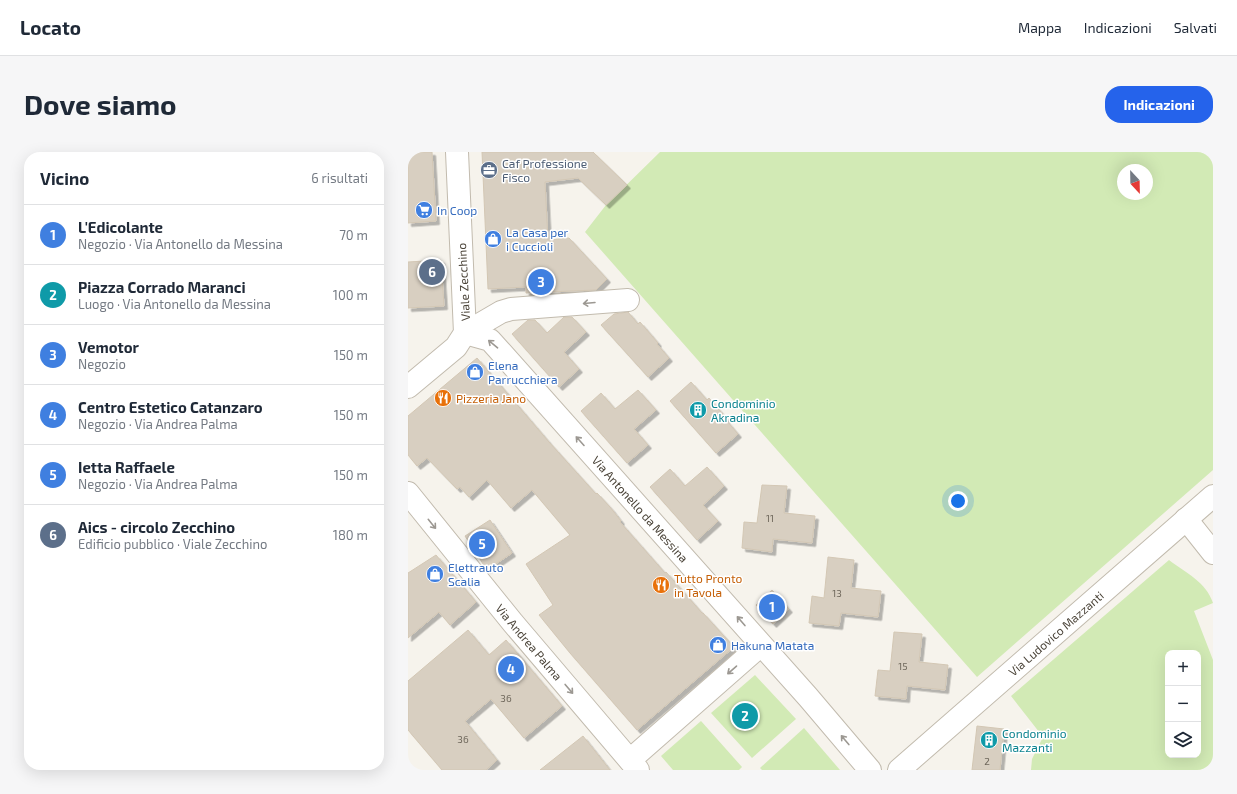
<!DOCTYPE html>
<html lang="it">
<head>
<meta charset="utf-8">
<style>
  :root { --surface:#fff; --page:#f6f6f7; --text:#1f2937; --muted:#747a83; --line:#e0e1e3; --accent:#2563eb }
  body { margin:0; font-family:"Exo 2",sans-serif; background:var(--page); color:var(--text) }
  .controls { position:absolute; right:12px; bottom:12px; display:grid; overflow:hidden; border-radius:8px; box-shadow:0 4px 16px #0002 }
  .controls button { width:36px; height:36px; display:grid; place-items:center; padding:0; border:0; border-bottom:1px solid var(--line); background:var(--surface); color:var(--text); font:20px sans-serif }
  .compass { position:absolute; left:709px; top:12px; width:36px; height:36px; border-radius:50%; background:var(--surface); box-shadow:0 4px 16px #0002; rotate:158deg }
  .you { position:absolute; left:550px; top:349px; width:14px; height:14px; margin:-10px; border:3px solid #fff; border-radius:50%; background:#1a73e8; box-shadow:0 0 0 6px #1a73e833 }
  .badge { display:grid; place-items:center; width:26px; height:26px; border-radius:50%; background:var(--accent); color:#fff; font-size:13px; font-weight:700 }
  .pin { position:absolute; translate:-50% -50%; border:2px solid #fff; box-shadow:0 1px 4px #0006 }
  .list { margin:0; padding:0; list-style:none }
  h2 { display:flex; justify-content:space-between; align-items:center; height:52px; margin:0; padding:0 16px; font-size:17px }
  h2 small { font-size:13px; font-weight:400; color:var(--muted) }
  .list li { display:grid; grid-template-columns:26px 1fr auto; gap:12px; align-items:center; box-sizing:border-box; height:60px; padding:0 16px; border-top:1px solid var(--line) }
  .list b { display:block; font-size:15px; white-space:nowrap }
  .list p { margin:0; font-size:13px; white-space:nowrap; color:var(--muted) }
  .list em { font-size:13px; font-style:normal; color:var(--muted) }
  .icon { flex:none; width:22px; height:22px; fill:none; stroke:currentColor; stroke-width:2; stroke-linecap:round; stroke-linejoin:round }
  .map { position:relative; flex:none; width:805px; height:618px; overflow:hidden; border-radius:16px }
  header { display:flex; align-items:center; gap:24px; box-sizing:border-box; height:56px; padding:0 20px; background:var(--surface); border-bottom:1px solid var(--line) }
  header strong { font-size:19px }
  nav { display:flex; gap:22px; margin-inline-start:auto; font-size:14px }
  .intro { display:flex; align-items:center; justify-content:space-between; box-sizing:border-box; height:96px; padding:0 24px }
  h1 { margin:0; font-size:28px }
  .button { padding:10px 18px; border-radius:16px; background:var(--accent); color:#fff; font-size:14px; font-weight:700 }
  main { display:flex; gap:24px; padding:0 24px }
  aside { flex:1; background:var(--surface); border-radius:16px; box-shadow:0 4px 16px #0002 }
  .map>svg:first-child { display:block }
  .green { fill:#d2eab5; fill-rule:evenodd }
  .building { fill:#d8cfc1; stroke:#d3c7b4; filter:url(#shadow) }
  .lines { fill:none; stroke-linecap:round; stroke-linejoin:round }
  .minor-casing { stroke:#c2bbae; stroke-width:24 }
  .minor { stroke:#fff; stroke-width:22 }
  .oneway { stroke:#9c9892 }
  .labels { text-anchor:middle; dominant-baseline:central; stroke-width:3; stroke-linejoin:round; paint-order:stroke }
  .number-label { font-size:10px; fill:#6e675b }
  .service-label { font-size:12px; fill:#4e5e75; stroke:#fff; text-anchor:start }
  .shop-label { font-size:12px; fill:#366cbe; stroke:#fff; text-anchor:start }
  .street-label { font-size:12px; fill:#4b4439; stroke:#fff }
  .food-label { font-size:12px; fill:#c56008; stroke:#fff; text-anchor:start }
  .culture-label { font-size:12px; fill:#0d838f; stroke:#fff; text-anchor:start }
</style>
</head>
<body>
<header>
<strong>Locato</strong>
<nav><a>Mappa</a><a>Indicazioni</a><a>Salvati</a></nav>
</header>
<div class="intro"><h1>Dove siamo</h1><a class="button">Indicazioni</a></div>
<main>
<aside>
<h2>Vicino<small>6 risultati</small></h2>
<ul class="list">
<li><span class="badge" style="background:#3f7fe0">1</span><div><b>L'Edicolante</b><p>Negozio · Via Antonello da Messina</p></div><em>70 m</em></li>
<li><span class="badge" style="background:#0f9aa8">2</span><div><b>Piazza Corrado Maranci</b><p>Luogo · Via Antonello da Messina</p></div><em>100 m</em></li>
<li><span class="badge" style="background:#3f7fe0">3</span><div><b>Vemotor</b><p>Negozio</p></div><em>150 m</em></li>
<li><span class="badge" style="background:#3f7fe0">4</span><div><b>Centro Estetico Catanzaro</b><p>Negozio · Via Andrea Palma</p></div><em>150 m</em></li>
<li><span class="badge" style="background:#3f7fe0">5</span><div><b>Ietta Raffaele</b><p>Negozio · Via Andrea Palma</p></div><em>150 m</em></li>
<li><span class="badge" style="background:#5c6f8a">6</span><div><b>Aics - circolo Zecchino</b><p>Edificio pubblico · Viale Zecchino</p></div><em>180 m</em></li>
</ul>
</aside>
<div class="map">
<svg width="805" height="618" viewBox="0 0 805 618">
  <defs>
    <filter id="shadow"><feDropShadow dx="3.5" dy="3.5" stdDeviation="0" flood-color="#0004"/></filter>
  </defs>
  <rect width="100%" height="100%" fill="#f6f3ec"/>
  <g class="green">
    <path d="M252,0H805V318L569,525L177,80L198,53ZM715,18H739V42H715Z"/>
    <path d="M761,408C778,421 798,430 805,451L786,459L805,508V618H623L624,607L635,585L603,544ZM760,501H790V603H760Z"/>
    <path d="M347,523L388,567L344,606L303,561Z"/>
    <path d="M293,569L334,615L331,618H265L253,604Z"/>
    <path d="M396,576L432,618H354L352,616Z"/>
  </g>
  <g class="building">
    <path d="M0,0H24L28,69L0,71Z"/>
    <path d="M74,0H185L219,33L198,53L170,26L137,30L140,88L161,86L199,127L188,138L118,141V135L80,137Z"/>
    <path d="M33,108L36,154L0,156V110Z"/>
    <path d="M220,160L230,172L232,170L250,191L249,192L261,206L240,225L193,173L206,162Z"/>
    <path d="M156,165H164L178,180L156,200L171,217L151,235L104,182L120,168H127L139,181Z"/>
    <path d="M69,206L141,290L188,342L189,341L202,355L213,369L212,370L257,421L258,420L294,461H295L326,495L229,578L162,501L131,463L145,453L118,412L162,383L124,338L103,356L79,328L61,345L52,335L49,337L19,306L9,314L0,303V264Z"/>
    <path d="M283,230L299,248L301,246L319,267L318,268L330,282L308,301L262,249Z"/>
    <path d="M230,238L248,258L226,277L240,293L219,311L173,259L193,241L207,257Z"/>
    <path d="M299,315L316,334L295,353L310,369L289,388L242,335L262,317L277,334Z"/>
    <path d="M354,333L379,334L376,361L407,364L404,391L365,387L364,400L334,396L336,370L349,371Z"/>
    <path d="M82,368L104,401L79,418L57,384Z"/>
    <path d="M28,403L68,450L42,473L31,460L0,486V421Z"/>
    <path d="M420,405L446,408L443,436L473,439L470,465L433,461L431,474L401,471L404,444L416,446Z"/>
    <path d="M364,438L381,457L365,472L348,453Z"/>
    <path d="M60,478L81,503L98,488L154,554L116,586L83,547L57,569L89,608L78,618H34L0,578V529Z"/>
    <path d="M486,480L514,482L511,510L540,513L537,538L499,534L498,547L467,544L470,518L482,519Z"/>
    <path d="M569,574L596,577L592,618H564Z"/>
    <path d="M175,584L202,618H132Z"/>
  </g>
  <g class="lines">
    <defs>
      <g id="minor">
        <path id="s1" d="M57,181L82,188L91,198L400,545L462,618"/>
        <path d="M57,181L93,160L103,157L220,148"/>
        <path d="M0,235L48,195L57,181L49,0"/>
        <path id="s2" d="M0,341L105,471L230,618"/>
        <path d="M778,367L805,401"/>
        <path d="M222,608L353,493"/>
        <path id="s3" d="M491,618L805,344"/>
      </g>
    </defs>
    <use href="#minor" class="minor-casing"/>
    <use href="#minor" class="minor"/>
  </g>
  <defs><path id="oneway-shaft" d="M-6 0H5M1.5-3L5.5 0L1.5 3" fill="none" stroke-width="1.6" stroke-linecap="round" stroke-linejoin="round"/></defs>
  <g class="oneway">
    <use href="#oneway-shaft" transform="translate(181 151) rotate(175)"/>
    <use href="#oneway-shaft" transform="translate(85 192) rotate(-140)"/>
    <use href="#oneway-shaft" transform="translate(172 289) rotate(-132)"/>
    <use href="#oneway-shaft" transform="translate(24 372) rotate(51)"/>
    <use href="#oneway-shaft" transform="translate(333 469) rotate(-131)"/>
    <use href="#oneway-shaft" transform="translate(324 518) rotate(139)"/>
    <use href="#oneway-shaft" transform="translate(161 537) rotate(50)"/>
    <use href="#oneway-shaft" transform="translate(437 588) rotate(-130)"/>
  </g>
  <defs>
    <symbol id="office-disc" viewBox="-11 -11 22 22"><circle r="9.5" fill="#5c6f8a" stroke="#fff"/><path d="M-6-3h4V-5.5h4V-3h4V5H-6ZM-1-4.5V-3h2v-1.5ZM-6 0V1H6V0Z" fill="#fff"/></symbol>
    <symbol id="supermarket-disc" viewBox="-11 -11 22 22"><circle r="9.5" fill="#3f7fe0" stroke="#fff"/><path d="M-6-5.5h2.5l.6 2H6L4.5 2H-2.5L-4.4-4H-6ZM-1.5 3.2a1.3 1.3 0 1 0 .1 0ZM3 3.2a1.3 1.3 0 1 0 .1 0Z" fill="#fff"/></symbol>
    <symbol id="shop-disc" viewBox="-11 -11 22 22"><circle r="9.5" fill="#3f7fe0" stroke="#fff"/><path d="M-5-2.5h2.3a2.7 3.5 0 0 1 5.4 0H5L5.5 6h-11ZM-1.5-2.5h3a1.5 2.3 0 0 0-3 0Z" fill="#fff"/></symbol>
    <symbol id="restaurant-disc" viewBox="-11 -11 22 22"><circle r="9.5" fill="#e8710a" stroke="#fff"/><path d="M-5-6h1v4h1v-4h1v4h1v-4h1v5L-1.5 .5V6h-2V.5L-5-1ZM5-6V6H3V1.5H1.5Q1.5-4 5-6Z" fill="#fff"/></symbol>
    <symbol id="building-disc" viewBox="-11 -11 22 22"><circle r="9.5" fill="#0f9aa8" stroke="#fff"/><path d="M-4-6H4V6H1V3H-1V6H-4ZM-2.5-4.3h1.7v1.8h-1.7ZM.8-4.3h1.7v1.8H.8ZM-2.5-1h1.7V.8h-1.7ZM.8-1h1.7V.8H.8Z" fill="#fff"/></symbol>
  </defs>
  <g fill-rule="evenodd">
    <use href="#office-disc" x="71" y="8" width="20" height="20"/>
    <use href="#supermarket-disc" x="6" y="48" width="20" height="20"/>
    <use href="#shop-disc" x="75" y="77" width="20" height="20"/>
    <use href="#shop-disc" x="57" y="210" width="20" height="20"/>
    <use href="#restaurant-disc" x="25" y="236" width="20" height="20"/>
    <use href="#building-disc" x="280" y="248" width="20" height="20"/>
    <use href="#shop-disc" x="17" y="412" width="20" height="20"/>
    <use href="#restaurant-disc" x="243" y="423" width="20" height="20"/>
    <use href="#shop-disc" x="300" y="483" width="20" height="20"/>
    <use href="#building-disc" x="571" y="578" width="20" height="20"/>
  </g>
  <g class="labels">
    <g class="number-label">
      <text x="362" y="366">11</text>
      <text x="429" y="441">13</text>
      <text x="495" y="514">15</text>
      <text x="98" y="546">36</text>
      <text x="55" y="587">36</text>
      <text x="579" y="609">2</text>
    </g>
    <g class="service-label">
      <text x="94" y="11">Caf Professione<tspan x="94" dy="14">Fisco</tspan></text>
    </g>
    <g class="shop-label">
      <text x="29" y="58">In Coop</text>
      <text x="98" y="80">La Casa per<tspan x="98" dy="14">i Cuccioli</tspan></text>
      <text x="80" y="213">Elena<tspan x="80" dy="14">Parrucchiera</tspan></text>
      <text x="40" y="415">Elettrauto<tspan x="40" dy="14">Scalia</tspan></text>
      <text x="323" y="493">Hakuna Matata</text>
    </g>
    <g class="street-label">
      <text transform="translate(55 130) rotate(-93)">Viale Zecchino</text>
      <text stroke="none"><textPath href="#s1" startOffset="252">Via Antonello da Messina</textPath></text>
      <text stroke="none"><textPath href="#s3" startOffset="208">Via Ludovico Mazzanti</textPath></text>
      <text stroke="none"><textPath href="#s2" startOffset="192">Via Andrea Palma</textPath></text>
    </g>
    <g class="food-label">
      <text x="48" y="246">Pizzeria Jano</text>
      <text x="266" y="426">Tutto Pronto<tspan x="266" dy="14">in Tavola</tspan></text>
    </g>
    <g class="culture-label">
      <text x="303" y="251">Condominio<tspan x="303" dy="14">Akradina</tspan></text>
      <text x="594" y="581">Condominio<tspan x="594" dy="14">Mazzanti</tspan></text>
    </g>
  </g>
</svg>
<div class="controls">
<button>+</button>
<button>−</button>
<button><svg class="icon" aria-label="layers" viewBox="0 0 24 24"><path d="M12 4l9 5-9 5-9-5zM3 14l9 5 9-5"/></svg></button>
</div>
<svg class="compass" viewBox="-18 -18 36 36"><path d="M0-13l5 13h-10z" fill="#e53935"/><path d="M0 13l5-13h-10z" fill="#747a83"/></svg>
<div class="you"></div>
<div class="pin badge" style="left:364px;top:455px;background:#3f7fe0">1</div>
<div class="pin badge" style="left:337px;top:564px;background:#0f9aa8">2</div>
<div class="pin badge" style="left:133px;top:130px;background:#3f7fe0">3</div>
<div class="pin badge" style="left:103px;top:517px;background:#3f7fe0">4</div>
<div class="pin badge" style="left:74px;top:392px;background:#3f7fe0">5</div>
<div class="pin badge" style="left:24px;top:120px;background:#5c6f8a">6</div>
</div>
</main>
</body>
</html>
